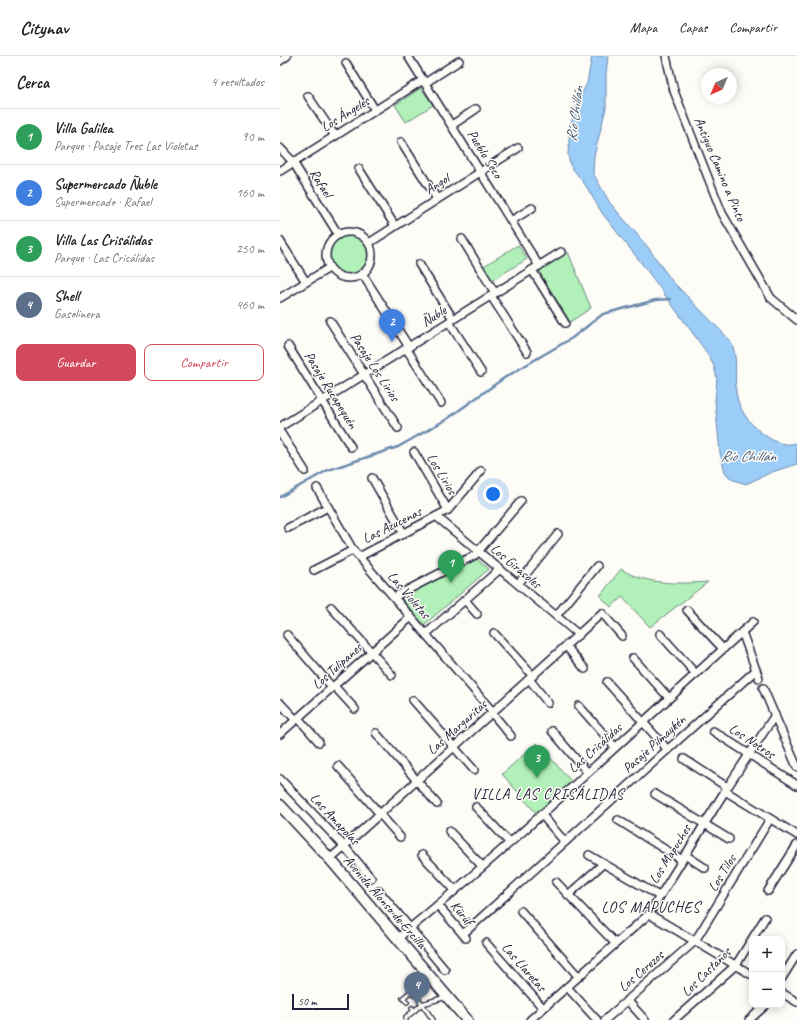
<!DOCTYPE html>
<html lang="es">
<head>
<meta charset="utf-8">
<style>
  :root { --surface:#fff; --page:#f6f6f6; --text:#222; --muted:#767676; --line:#e0e0e0; --accent:#d1495b }
  body { margin:0; font-family:Caveat,sans-serif; background:var(--page); color:var(--text) }
  .controls { position:absolute; right:12px; bottom:12px; display:grid; overflow:hidden; border-radius:8px; box-shadow:0 2px 10px #0003 }
  .controls button { width:36px; height:36px; display:grid; place-items:center; padding:0; border:0; border-bottom:1px solid var(--line); background:var(--surface); color:var(--text); font:20px sans-serif }
  .compass { position:absolute; left:421px; top:12px; width:36px; height:36px; border-radius:50%; background:var(--surface); box-shadow:0 2px 10px #0003; rotate:224deg }
  .scale { position:absolute; left:12px; bottom:10px; width:57px; box-sizing:border-box; padding-left:4px; border:2px solid #22223b; border-top:0; font-size:11px; line-height:14px; white-space:nowrap; color:#22223b; -webkit-text-stroke:3px #fdfcf7; paint-order:stroke }
  .you { position:absolute; left:213px; top:438px; width:14px; height:14px; margin:-10px; border:3px solid #fff; border-radius:50%; background:#1a73e8; box-shadow:0 0 0 6px #1a73e833 }
  .badge { display:grid; place-items:center; width:26px; height:26px; border-radius:50%; background:var(--accent); color:#fff; font-size:13px; font-weight:700 }
  .pin { position:absolute; translate:-50% -33px; filter:drop-shadow(0 1px 2px #0008) }
  .pin::after { content:''; position:absolute; top:21px; width:14px; height:12px; background:inherit; clip-path:polygon(0 0,100% 0,50% 100%) }
  .list { margin:0; padding:0; list-style:none }
  h2 { display:flex; justify-content:space-between; align-items:center; height:52px; margin:0; padding:0 16px; font-size:17px }
  h2 small { font-size:13px; font-weight:400; color:var(--muted) }
  .list li { display:grid; grid-template-columns:26px 1fr auto; gap:12px; align-items:center; box-sizing:border-box; height:56px; padding:0 16px; border-top:1px solid var(--line) }
  .list b { display:block; font-size:15px; white-space:nowrap }
  .list p { margin:0; font-size:13px; white-space:nowrap; color:var(--muted) }
  .list em { font-size:13px; font-style:normal; color:var(--muted) }
  .actions { display:flex; gap:8px; padding:12px 16px }
  .actions a { flex:1; padding:9px 0; border:1px solid var(--accent); border-radius:8px; text-align:center; font-size:14px; color:var(--accent) }
  .actions .main { background:var(--accent); color:#fff }
  .map { position:relative; flex:none; width:517px; height:964px; overflow:hidden }
  header { display:flex; align-items:center; gap:24px; box-sizing:border-box; height:56px; padding:0 20px; background:var(--surface); border-bottom:1px solid var(--line) }
  header strong { font-size:19px }
  nav { display:flex; gap:22px; margin-inline-start:auto; font-size:14px }
  main { display:flex }
  aside { flex:1; background:var(--surface) }
  .map>svg:first-child { display:block }
  .green { fill:#b1f0b8; stroke:#6a897a }
  .water { fill:#9bcdf8; stroke:#6b89ac }
  .lines { fill:none; stroke-linecap:round; stroke-linejoin:round }
  .stream { stroke:#6b89ac; stroke-width:2.5 }
  .lane-casing { stroke:#22223b; stroke-width:6 }
  .street-casing { stroke:#22223b; stroke-width:10 }
  .secondary-casing { stroke:#22223b; stroke-width:13 }
  .lane { stroke:#fdfcf7; stroke-width:3.5 }
  .street { stroke:#fdfcf7; stroke-width:7 }
  .secondary { stroke:#fdfcf7; stroke-width:10 }
  .labels { text-anchor:middle; dominant-baseline:central; stroke-width:3; stroke-linejoin:round; paint-order:stroke }
  .street-label { font-size:14px; fill:#22223b; stroke:#fdfcf7 }
  .water-label { font-size:15px; font-style:italic; fill:#465574; stroke:#fdfcf7 }
  .neighbourhood-label { font-size:15px; letter-spacing:1px; fill:#22223b; stroke:#fdfcf7 }
</style>
</head>
<body>
<header>
<strong>Citynav</strong>
<nav><a>Mapa</a><a>Capas</a><a>Compartir</a></nav>
</header>
<main>
<aside>
<h2>Cerca<small>4 resultados</small></h2>
<ul class="list">
<li><span class="badge" style="background:#2e9e5b">1</span><div><b>Villa Galilea</b><p>Parque · Pasaje Tres Las Violetas</p></div><em>90 m</em></li>
<li><span class="badge" style="background:#3f7fe0">2</span><div><b>Supermercado Ñuble</b><p>Supermercado · Rafael</p></div><em>160 m</em></li>
<li><span class="badge" style="background:#2e9e5b">3</span><div><b>Villa Las Crisálidas</b><p>Parque · Las Crisálidas</p></div><em>250 m</em></li>
<li><span class="badge" style="background:#5c6f8a">4</span><div><b>Shell</b><p>Gasolinera</p></div><em>460 m</em></li>
</ul>
<div class="actions"><a class="main">Guardar</a><a>Compartir</a></div>
</aside>
<div class="map">
<svg width="517" height="964" viewBox="0 0 517 964">
  <rect width="100%" height="100%" fill="#fdfcf7"/>
  <filter id="ink" filterUnits="userSpaceOnUse"><feTurbulence type="fractalNoise" baseFrequency=".025" numOctaves="2"/><feDisplacementMap in="SourceGraphic" scale="8" xChannelSelector="R" yChannelSelector="G"/><feConvolveMatrix kernelMatrix="1 2 1 2 8 2 1 2 1" color-interpolation-filters="sRGB"/></filter>
  <g filter="url(#ink)">
    <g class="green">
      <path d="M141,32L153,49L126,66L115,49Z"/>
      <circle cx="69" cy="199" r="22"/>
      <path d="M238,189L247,203L211,225L202,211Z"/>
      <path d="M288,196L311,252L290,266L260,217L261,213Z"/>
      <path d="M197,503L209,513L144,569L120,541Z"/>
      <path d="M341,513C365,529 400,528 428,526L370,571L342,541L331,551L320,540Z"/>
      <path d="M257,687L292,726L256,757L222,718Z"/>
    </g>
    <path class="water" d="M312,0H328L326,18V52L314,100L313,117L330,147L367,190L392,225L450,284C459,301 454,317 456,335C458,354 471,370 486,380C496,387 505,390 517,387V408L492,416L466,428L451,423L445,416L440,397L435,345L437,323L434,310L425,294L366,213L322,157L306,130L290,109L288,98L290,71L297,48L307,27Z"/>
    <g class="lines">
      <path class="stream" d="M0,441L48,414L118,391L167,363L224,322L292,282L323,258L376,244L391,243"/>
      <defs>
        <g id="lane">
          <path d="M131,935L142,914"/>
          <path d="M127,946L123,942L131,935L135,939"/>
          <path d="M132,952L134,955L142,948L140,945"/>
          <path d="M126,964V961L134,955"/>
          <path d="M153,964L142,948L166,941"/>
        </g>
        <g id="street">
          <path d="M128,0L259,210"/>
          <path d="M386,0L394,35L442,157L491,242L517,264"/>
          <path d="M0,5L7,0"/>
          <path d="M66,7L95,54"/>
          <path d="M145,27L179,5"/>
          <path d="M28,40L55,80"/>
          <path d="M172,69L196,53"/>
          <path d="M121,86L157,143"/>
          <path d="M0,92L13,106L58,178"/>
          <path d="M79,113L115,170"/>
          <path d="M0,115L143,24"/>
          <path d="M231,165L252,152"/>
          <circle cx="69" cy="199" r="23"/>
          <path d="M182,183L215,237"/>
          <path d="M0,185L26,226"/>
          <path d="M89,187L238,92"/>
          <path d="M139,208L173,263"/>
          <path d="M252,214L285,267"/>
          <path d="M83,219L129,291"/>
          <path d="M211,240L247,296"/>
          <path d="M0,242L49,212"/>
          <path d="M50,265L118,372"/>
          <path d="M169,266L201,316"/>
          <path d="M8,290L71,391"/>
          <path d="M126,292L161,347"/>
          <path d="M0,371L281,196"/>
          <path d="M0,376L25,415"/>
          <path d="M134,396L168,454"/>
          <path d="M92,422L124,478"/>
          <path d="M37,432L73,494L213,656"/>
          <path d="M157,461L299,579"/>
          <path d="M8,472L48,451"/>
          <path d="M79,501L168,454L201,415"/>
          <path d="M34,514L73,494"/>
          <path d="M238,528L278,478"/>
          <path d="M114,541L195,499L241,445"/>
          <path d="M185,544L197,558"/>
          <path d="M51,551L112,619"/>
          <path d="M407,554L443,593"/>
          <path d="M276,560L317,510"/>
          <path d="M462,576L479,622"/>
          <path d="M214,577L253,620"/>
          <path d="M146,578L220,513"/>
          <path d="M380,578L416,618"/>
          <path d="M7,579L52,631"/>
          <path d="M286,590L305,613"/>
          <path d="M353,602L389,642"/>
          <path d="M249,623L268,647"/>
          <path d="M327,626L388,694"/>
          <path d="M54,630L75,653"/>
          <path d="M483,632L517,711"/>
          <path d="M133,644L194,714"/>
          <path d="M0,647L16,664"/>
          <path d="M299,650L335,691"/>
          <path d="M212,657L231,680"/>
          <path d="M18,662L39,686"/>
          <path d="M272,675L307,716"/>
          <path d="M433,675L517,729"/>
          <path d="M96,677L157,748"/>
          <path d="M0,678L131,561"/>
          <path d="M404,703L447,731"/>
          <path d="M58,710L120,781"/>
          <path d="M0,723L64,790L91,822"/>
          <path d="M445,735L517,779"/>
          <path d="M375,738L449,783"/>
          <path d="M196,751L229,786"/>
          <path d="M261,758L285,786"/>
          <path d="M338,764L402,804"/>
          <path d="M169,775L202,810"/>
          <path d="M142,799L175,834"/>
          <path d="M309,799L379,840"/>
          <path d="M405,799L425,812"/>
          <path d="M50,803L322,557L342,580"/>
          <path d="M276,826L335,887"/>
          <path d="M99,835L165,914"/>
          <path d="M488,835L517,789"/>
          <path d="M288,839L323,808"/>
          <path d="M158,849L186,882"/>
          <path d="M241,855L298,920"/>
          <path d="M369,858L472,919"/>
          <path d="M183,878L476,614"/>
          <path d="M118,882C241,782 355,672 473,566"/>
          <path d="M206,887L263,952"/>
          <path d="M502,922L517,898"/>
          <path d="M287,931L317,964"/>
          <path d="M502,937L517,946"/>
          <path d="M347,944L365,964"/>
          <path d="M250,964L369,858L445,735L495,659"/>
          <path d="M325,964L415,885L490,763"/>
          <path d="M394,964L456,909L485,862"/>
          <path d="M469,964L486,949"/>
        </g>
        <path id="secondary" d="M0,749L50,803L187,964"/>
      </defs>
      <use href="#lane" class="lane-casing"/>
      <use href="#street" class="street-casing"/>
      <use href="#secondary" class="secondary-casing"/>
      <use href="#lane" class="lane"/>
      <use href="#street" class="street"/>
      <use href="#secondary" class="secondary"/>
    </g>
  </g>
  <g class="labels">
    <g class="street-label">
      <text transform="translate(65 58) rotate(-32)">Los Ángeles</text>
      <text transform="translate(205 98) rotate(58)">Pueblo Seco</text>
      <text transform="translate(440 113) rotate(67)">Antiguo Camino a Pinto</text>
      <text transform="translate(41 127) rotate(58)">Rafael</text>
      <text transform="translate(157 128) rotate(-33)">Angol</text>
      <text transform="translate(154 260) rotate(-32)">Ñuble</text>
      <text transform="translate(95 311) rotate(57)">Pasaje Los Lirios</text>
      <text transform="translate(51 334) rotate(58)">Pasaje Rucapequén</text>
      <text transform="translate(162 418) rotate(59)">Los Lirios</text>
      <text transform="translate(112 469) rotate(-27)">Las Azucenas</text>
      <text transform="translate(236 510) rotate(40)">Los Girasoles</text>
      <text transform="translate(129 539) rotate(49)">Las Violetas</text>
      <text transform="translate(57 610) rotate(-42)">Los Tulipanes</text>
      <text transform="translate(177 671) rotate(-42)">Las Margaritas</text>
      <text transform="translate(472 685) rotate(33)">Los Notros</text>
      <text transform="translate(374 688) rotate(-42)">Pasaje Pilmaykén</text>
      <text transform="translate(315 692) rotate(-42)">Las Crisálidas</text>
      <text transform="translate(55 763) rotate(47)">Las Amapolas</text>
      <text transform="translate(390 798) rotate(-58)">Los Mapuches</text>
      <text transform="translate(442 817) rotate(-58)">Los Tilos</text>
      <text transform="translate(105 846) rotate(49)">Avenida Alonso de Ercilla</text>
      <text transform="translate(182 857) rotate(50)">Kürüf</text>
      <text transform="translate(244 911) rotate(49)">Las Llaretas</text>
      <text transform="translate(361 915) rotate(-41)">Los Cerezos</text>
      <text transform="translate(426 916) rotate(-45)">Los Castaños</text>
    </g>
    <g class="water-label">
      <text transform="translate(295 58) rotate(-82)">Río Chillán</text>
      <text x="468" y="400">Río Chillán</text>
    </g>
    <g class="neighbourhood-label">
      <text x="268" y="738">VILLA LAS CRISÁLIDAS</text>
      <text x="371" y="851">LOS MAPUCHES</text>
    </g>
  </g>
</svg>
<div class="controls">
<button>+</button>
<button>−</button>
</div>
<svg class="compass" viewBox="-18 -18 36 36"><path d="M0-13l5 13h-10z" fill="#e53935"/><path d="M0 13l5-13h-10z" fill="#767676"/></svg>
<div class="scale">50 m</div>
<div class="you"></div>
<div class="pin badge" style="left:171px;top:527px;background:#2e9e5b">1</div>
<div class="pin badge" style="left:112px;top:286px;background:#3f7fe0">2</div>
<div class="pin badge" style="left:257px;top:722px;background:#2e9e5b">3</div>
<div class="pin badge" style="left:137px;top:949px;background:#5c6f8a">4</div>
</div>
</main>
</body>
</html>
